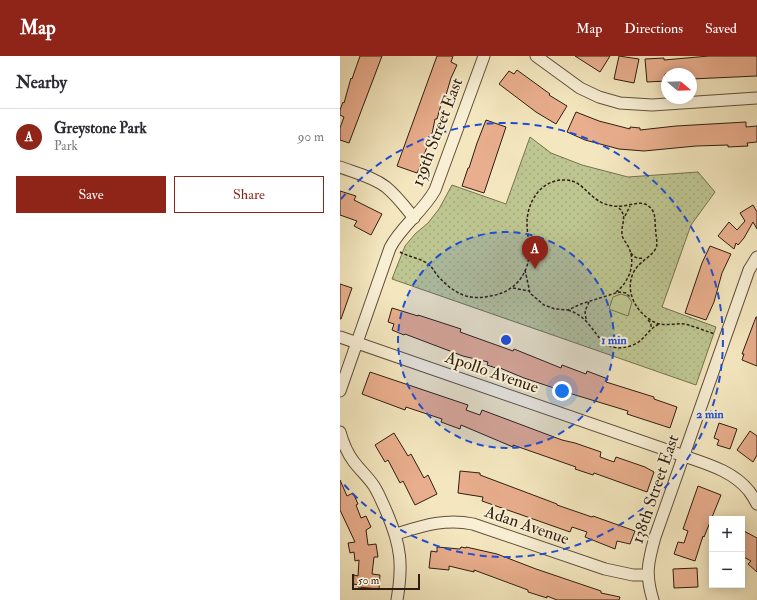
<!DOCTYPE html>
<html lang="en">
<head>
<meta charset="utf-8">
<style>
  :root { --surface:#fff; --page:#f7f7f7; --text:#2b2b33; --muted:#7c7c81; --line:#e1e1e2; --accent:#8f2418 }
  body { margin:0; font-family:"IM FELL Double Pica",serif; background:var(--page); color:var(--text) }
  .controls { position:absolute; right:12px; bottom:12px; display:grid; overflow:hidden; border-radius:0px; box-shadow:0 2px 10px #0003 }
  .controls button { width:36px; height:36px; display:grid; place-items:center; padding:0; border:0; border-bottom:1px solid var(--line); background:var(--surface); color:var(--text); font:20px sans-serif }
  .compass { position:absolute; left:321px; top:12px; width:36px; height:36px; border-radius:50%; background:var(--surface); box-shadow:0 2px 10px #0003; rotate:109deg }
  .scale { position:absolute; left:12px; bottom:10px; width:68px; box-sizing:border-box; padding-left:4px; border:2px solid #2f1e10; border-top:0; font-size:11px; line-height:14px; white-space:nowrap; color:#2f1e10; -webkit-text-stroke:3px #f8efd5; paint-order:stroke }
  .you { position:absolute; left:222px; top:335px; width:14px; height:14px; margin:-10px; border:3px solid #fff; border-radius:50%; background:#1a73e8; box-shadow:0 0 0 6px #1a73e833 }
  .badge { display:grid; place-items:center; width:26px; height:26px; border-radius:50%; background:var(--accent); color:#fff; font-size:13px; font-weight:700 }
  .pin { position:absolute; translate:-50% -33px; filter:drop-shadow(0 1px 2px #0008) }
  .pin::after { content:''; position:absolute; top:21px; width:14px; height:12px; background:inherit; clip-path:polygon(0 0,100% 0,50% 100%) }
  .list { margin:0; padding:0; list-style:none }
  h2 { display:flex; justify-content:space-between; align-items:center; height:52px; margin:0; padding:0 16px; font-size:17px }
  h2 small { font-size:13px; font-weight:400; color:var(--muted) }
  .list li { display:grid; grid-template-columns:26px 1fr auto; gap:12px; align-items:center; box-sizing:border-box; height:56px; padding:0 16px; border-top:1px solid var(--line) }
  .list b { display:block; font-size:15px; white-space:nowrap }
  .list p { margin:0; font-size:13px; white-space:nowrap; color:var(--muted) }
  .list em { font-size:13px; font-style:normal; color:var(--muted) }
  .actions { display:flex; gap:8px; padding:12px 16px }
  .actions a { flex:1; padding:9px 0; border:1px solid var(--accent); border-radius:0px; text-align:center; font-size:14px; color:var(--accent) }
  .actions .main { background:var(--accent); color:#fff }
  .map { position:relative; flex:none; width:417px; height:544px; overflow:hidden }
  header { display:flex; align-items:center; gap:24px; box-sizing:border-box; height:56px; padding:0 20px; background:var(--accent); color:#fff }
  header strong { font-size:19px }
  nav { display:flex; gap:22px; margin-inline-start:auto; font-size:14px }
  main { display:flex }
  aside { flex:1; background:var(--surface) }
  .map>svg:first-child { display:block }
  .grass { fill:url(#grass-dots); stroke:#767250 }
  .garden { fill:#bdc590; stroke:#767250 }
  .building { fill:#e9ae8d; stroke:#2f1e10 }
  .lines { fill:none; stroke-linecap:round; stroke-linejoin:round }
  .street-casing { stroke:#60503c; stroke-width:13 }
  .path { stroke:#2f1e10; stroke-width:1.5; stroke-dasharray:3 2; stroke-linecap:butt }
  .street { stroke:#f8efd5; stroke-width:11 }
  .ring { fill:none; stroke:#1d4ed8; stroke-width:2; stroke-dasharray:7 5 }
  .labels { text-anchor:middle; dominant-baseline:central; stroke-width:4; stroke-linejoin:round; paint-order:stroke }
  .street-label { font-size:17px; fill:#2f1e10; stroke:#f8efd5 }
  .centre { fill:#1d4ed8; stroke:#f8efd5; stroke-width:2 }
  .ring-label { font-size:12px; text-anchor:middle; font-weight:bold; fill:#1d4ed8; stroke:#f8efd5; stroke-width:4; stroke-linejoin:round; paint-order:stroke }
</style>
</head>
<body>
<header>
<strong>Map</strong>
<nav><a>Map</a><a>Directions</a><a>Saved</a></nav>
</header>
<main>
<aside>
<h2>Nearby<small></small></h2>
<ul class="list">
<li><span class="badge">A</span><div><b>Greystone Park</b><p>Park</p></div><em>90 m</em></li>
</ul>
<div class="actions"><a class="main">Save</a><a>Share</a></div>
</aside>
<div class="map">
<svg width="417" height="544" viewBox="0 0 417 544">
  <defs>
    <pattern id="grass-dots" width="8" height="8" patternUnits="userSpaceOnUse"><rect width="8" height="8" fill="#bdc590"/><path d="M2 2h.1M6 6h.1" fill="none" stroke="#a3a97b" stroke-width="1.8" stroke-linecap="round"/></pattern>
  </defs>
  <rect width="100%" height="100%" fill="#f4e7bf"/>
  <filter id="stains"><feTurbulence type="fractalNoise" baseFrequency=".005" numOctaves="4"/><feColorMatrix values="0 0 0 0 .2 0 0 0 0 .09 0 0 0 0 .02 0 0 0 .5 -.17"/></filter>
  <radialGradient id="worn" r=".72"><stop offset=".6" stop-color="#630" stop-opacity="0"/><stop offset="1" stop-color="#630" stop-opacity=".3"/></radialGradient>
  <path class="grass" d="M190,81L211,97L242,109L288,121L358,116L375,136L351,169L322,251L376,271L356,329L52,223L65,190L75,178L88,167L99,153L112,129L166,148Z"/>
  <path class="garden" d="M281,238L287,240L292,246L288,260L269,253L273,241Z"/>
  <g class="building">
    <path d="M20,0H42L9,87L0,84V72L4,61L0,59V54L3,46L4,47L11,22L12,23Z"/>
    <path d="M97,0H113L111,6L117,9L111,22L106,39L104,38L97,63H95L92,78L84,99L85,100L77,117L57,110Z"/>
    <path d="M235,0H270L260,16Z"/>
    <path d="M279,0L299,3L294,27L274,23Z"/>
    <path d="M369,0H417V20L351,23V18H325L326,25L307,26L305,3L324,2V4Z"/>
    <path d="M177,14L210,38L209,39L227,50L216,68L196,56L159,28L169,15L174,18Z"/>
    <path d="M236,56L259,65L290,73V71L300,72V74L336,70L406,66V71L417,70V86L407,87L408,90L388,91V89L356,90L304,95L279,93L245,84L227,76Z"/>
    <path d="M146,64L166,71L144,137L122,130L128,112H129L137,87Z"/>
    <path d="M0,135L16,140L14,144L42,158L31,179L14,170L17,165L0,159Z"/>
    <path d="M413,149L417,156V173L413,166L404,182L398,189L396,187L394,193L378,180L389,166L397,174L405,165L400,157Z"/>
    <path d="M370,190L391,198L382,217L374,246L366,264L345,257L362,207Z"/>
    <path d="M0,228L12,232L1,263H0Z"/>
    <path d="M52,252L78,260V259L121,273L120,276L173,295L174,293L221,312L222,309L246,318L247,315L268,323L266,326L314,341V343L337,351L330,372L287,358L288,355L232,338L184,322L160,312H156L147,309L148,306L123,300L65,278L64,279L52,274L54,268L48,266Z"/>
    <path d="M416,261H417V310L402,304L404,298H402Z"/>
    <path d="M30,316L128,349L126,354L140,359L142,354L222,384L235,387L261,396L260,401L274,406L276,401L305,411L314,416L307,436L254,417L253,419L235,413L236,411L173,389V391L121,369L120,373L101,366L102,363L66,351L65,354L22,338Z"/>
    <path d="M379,367L397,373L390,393L377,389L379,384L374,382Z"/>
    <path d="M410,375L417,380V399L413,406L397,394Z"/>
    <path d="M54,377L68,400L71,398L84,422L88,419L97,438L75,449L63,425L60,427L48,404L45,406L35,389Z"/>
    <path d="M120,415L140,417V419L217,448V449L252,461L253,460L295,475L290,488L277,485L275,493L245,481L247,476L232,471L230,476L142,445L143,441L118,437Z"/>
    <path d="M0,424L7,440L13,437L18,448L16,449L21,462L26,460L31,471L26,474L28,489L36,488L38,501H34L32,518L40,519L39,533L18,531L19,529L13,528L14,519L18,520L19,504L15,505L14,496L10,497L8,487L15,486L0,454Z"/>
    <path d="M358,430L381,439L364,481L363,480L355,505L334,498L338,486L344,487L348,475L343,473Z"/>
    <path d="M402,474L417,482V516L408,508L411,505L402,500Z"/>
    <path d="M97,491L120,493L121,491L126,492V491L157,498L196,513L261,535V537L280,541L279,544H217L207,540V542L188,536V534L134,514V516L109,510V514L89,512L91,495L97,496Z"/>
    <path d="M357,512L358,531L334,532L333,513Z"/>
  </g>
  <g class="lines">
    <defs>
      <g id="street">
        <path d="M196,0L240,32L259,41L280,47L312,49L417,42"/>
        <path d="M0,111C16,117 33,121 46,131C57,140 65,151 74,162"/>
        <path d="M0,281L344,400C367,408 393,415 409,435C412,439 415,444 417,448"/>
        <path d="M0,335L50,192C61,170 83,156 95,134L144,0"/>
        <path d="M0,376C3,387 7,397 14,406C20,414 28,421 34,430C39,438 43,448 47,457C61,490 63,509 57,544"/>
        <path d="M56,478C82,470 105,462 133,468L265,513L293,519H307"/>
        <path d="M313,544C305,518 308,506 315,481L409,214L417,201"/>
      </g>
    </defs>
    <use href="#street" class="street-casing"/>
    <g class="path">
      <path d="M285,160L290,150"/>
      <path d="M60,196C69,201 80,202 88,208C92,211 94,215 97,219C106,229 114,236 126,240C137,243 148,241 159,238C178,232 190,214 189,194C189,185 187,176 187,167C187,145 202,122 227,124C241,125 247,138 259,145C263,148 268,149 273,150C284,152 297,145 305,148C318,154 314,166 316,177C316,182 318,187 316,192C313,199 303,204 297,211C282,230 294,256 314,266C323,271 334,267 344,268C354,270 365,275 375,278"/>
      <path d="M291,197C294,202 299,203 304,202"/>
      <path d="M185,214L190,237L204,249L215,253L228,254L241,248L279,236L286,237L291,242"/>
      <path d="M173,232L189,235"/>
      <path d="M276,236C289,226 296,208 289,192C287,187 282,183 282,178C281,167 288,161 279,152"/>
      <path d="M228,254C235,256 241,260 246,265C261,282 266,299 293,289C304,285 308,273 319,268"/>
      <path d="M246,263L245,255L249,246"/>
      <path d="M308,264L311,267V272"/>
    </g>
    <use href="#street" class="street"/>
  </g>
  <circle cx="166" cy="284" r="108" fill="#1d4ed8" fill-opacity=".12"/>
  <g class="ring">
    <circle cx="166" cy="284" r="108"/>
    <path d="M1 143A217 217 0 1 1 1 425"/>
  </g>
  <g class="labels">
    <g class="street-label">
      <text transform="translate(97 76) rotate(-69)">139th Street East</text>
      <text transform="translate(152 316) rotate(19)">Apollo Avenue</text>
      <text transform="translate(315 433) rotate(-71)">138th Street East</text>
      <text transform="translate(187 469) rotate(19)">Adan Avenue</text>
    </g>
  </g>
  <circle cx="166" cy="284" r="6" class="centre"/>
  <g class="ring-label">
    <text x="274" y="288">1 min</text>
    <text x="370" y="362">2 min</text>
  </g>
  <rect width="100%" height="100%" filter="url(#stains)"/>
  <rect width="100%" height="100%" fill="url(#worn)"/>
</svg>
<div class="controls">
<button>+</button>
<button>−</button>
</div>
<svg class="compass" viewBox="-18 -18 36 36"><path d="M0-13l5 13h-10z" fill="#e53935"/><path d="M0 13l5-13h-10z" fill="#7c7c81"/></svg>
<div class="scale">50 m</div>
<div class="you"></div>
<div class="pin badge" style="left:195px;top:213px">A</div>
</div>
</main>
</body>
</html>
